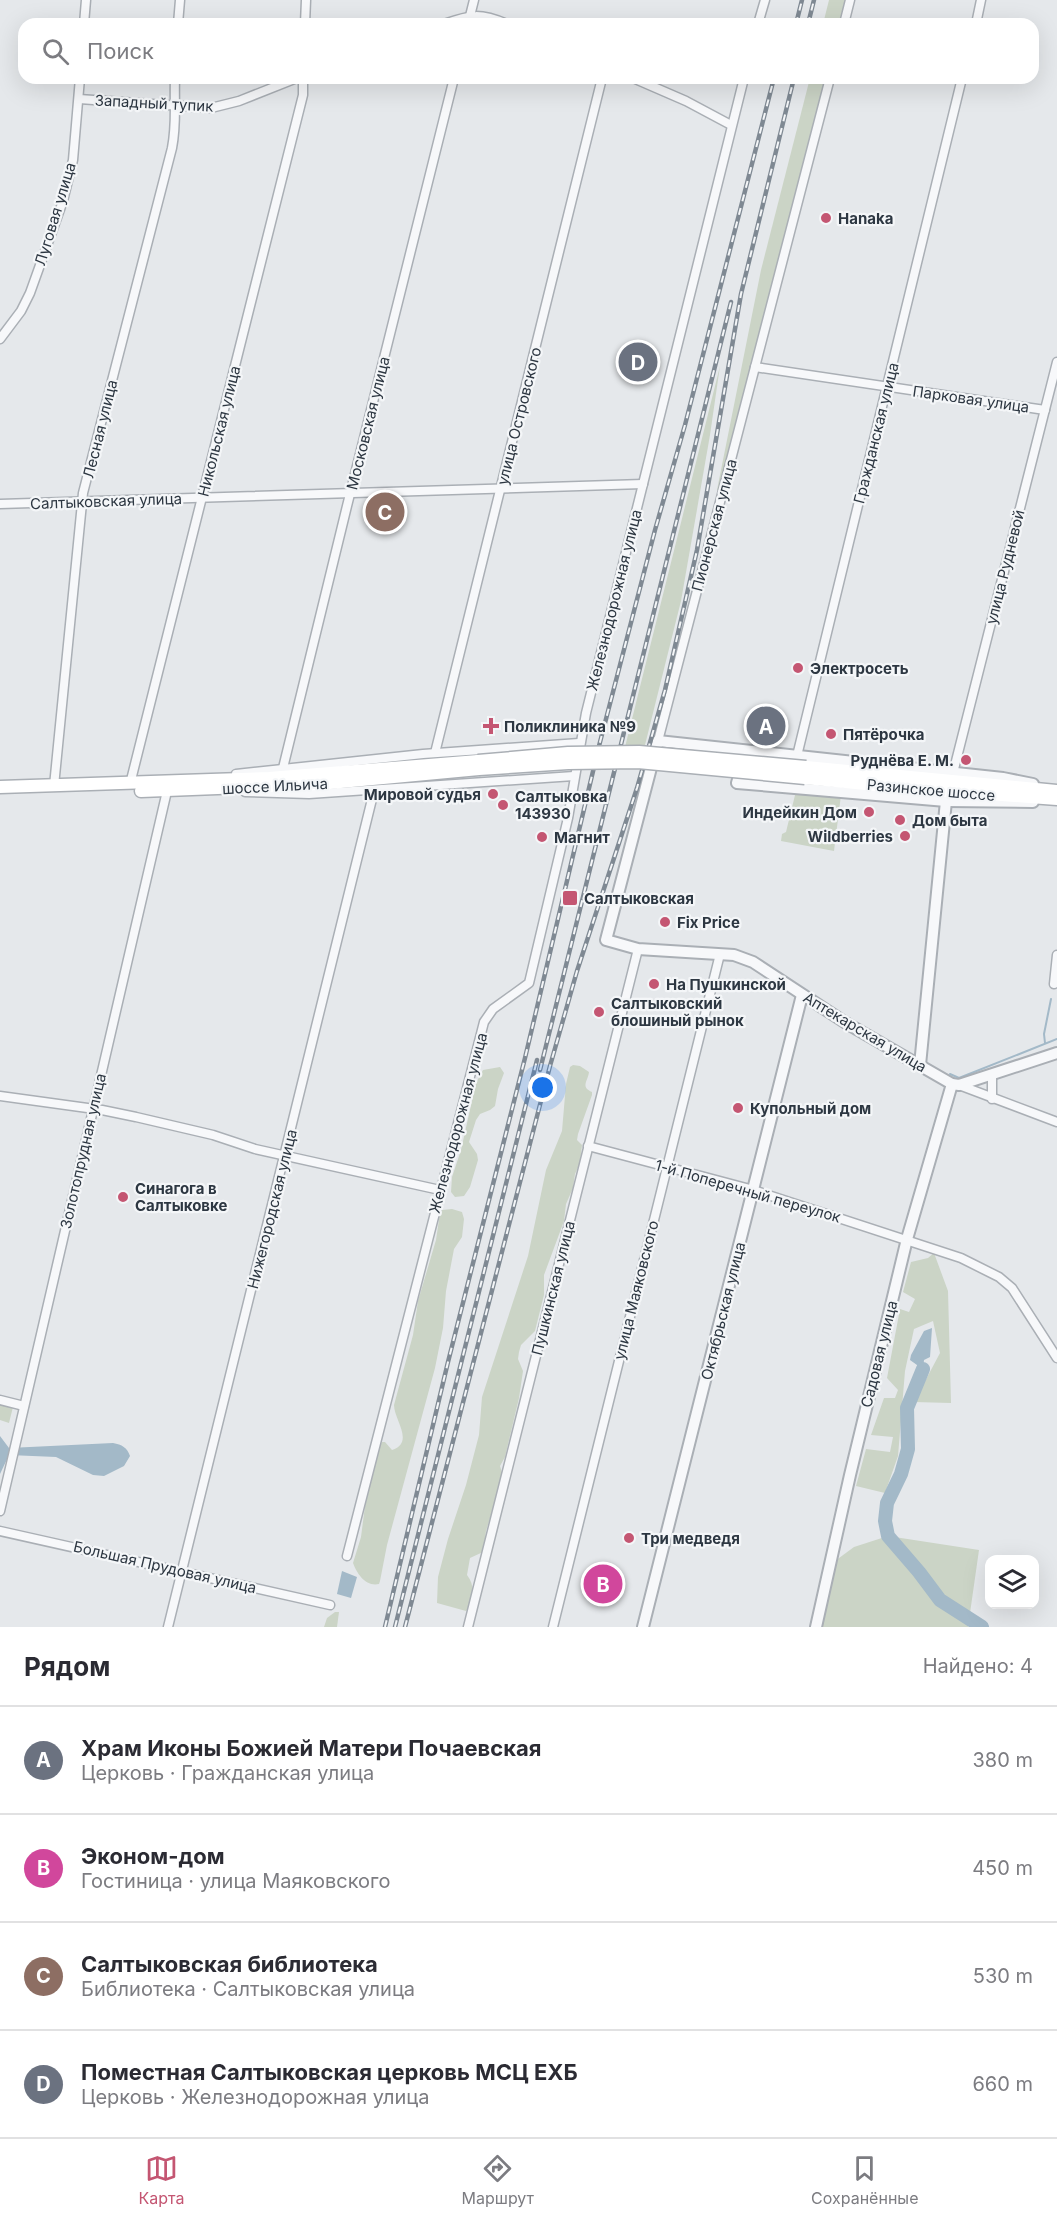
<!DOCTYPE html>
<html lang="ru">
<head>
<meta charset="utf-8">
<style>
  :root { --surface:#fff; --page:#f7f7f7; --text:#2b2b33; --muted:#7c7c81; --line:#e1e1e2; --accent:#c45672 }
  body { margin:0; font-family:Inter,sans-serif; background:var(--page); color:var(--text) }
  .controls { position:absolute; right:18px; bottom:18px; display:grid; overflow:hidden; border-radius:12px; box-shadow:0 6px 24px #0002 }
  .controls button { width:54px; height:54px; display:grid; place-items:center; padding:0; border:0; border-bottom:2px solid var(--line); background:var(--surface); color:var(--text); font:30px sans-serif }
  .you { position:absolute; left:543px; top:1088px; width:21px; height:21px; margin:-15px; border:4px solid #fff; border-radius:50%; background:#1a73e8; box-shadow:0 0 0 9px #1a73e833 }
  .badge { display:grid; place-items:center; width:39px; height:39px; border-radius:50%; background:var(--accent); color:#fff; font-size:20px; font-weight:700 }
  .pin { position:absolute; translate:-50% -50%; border:3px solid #fff; box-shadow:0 2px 6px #0006 }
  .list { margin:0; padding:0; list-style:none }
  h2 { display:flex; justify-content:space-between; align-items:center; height:78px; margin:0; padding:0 24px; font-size:26px }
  h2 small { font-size:20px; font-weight:400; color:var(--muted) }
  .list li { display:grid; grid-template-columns:39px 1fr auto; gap:18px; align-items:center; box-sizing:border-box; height:108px; padding:0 24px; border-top:2px solid var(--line) }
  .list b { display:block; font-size:22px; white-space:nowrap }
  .list p { margin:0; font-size:20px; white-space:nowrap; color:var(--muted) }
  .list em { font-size:20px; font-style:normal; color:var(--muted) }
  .icon { flex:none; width:33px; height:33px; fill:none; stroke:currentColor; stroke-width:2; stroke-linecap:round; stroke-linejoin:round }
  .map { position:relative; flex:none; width:1057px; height:1627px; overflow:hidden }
  .search { position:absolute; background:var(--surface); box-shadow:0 6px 24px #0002; left:18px; right:18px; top:18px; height:66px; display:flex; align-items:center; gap:15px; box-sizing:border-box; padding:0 21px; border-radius:18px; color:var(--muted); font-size:22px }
  .sheet { height:510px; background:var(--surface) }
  nav { display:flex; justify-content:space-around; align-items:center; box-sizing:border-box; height:84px; border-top:2px solid var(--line); background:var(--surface); font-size:16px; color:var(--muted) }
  nav a { display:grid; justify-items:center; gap:3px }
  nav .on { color:var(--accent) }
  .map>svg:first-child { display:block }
  .green { fill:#cbd4c6 }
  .water { fill:#a3b9c8 }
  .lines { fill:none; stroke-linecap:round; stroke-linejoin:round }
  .stream { stroke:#a3b9c8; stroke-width:2 }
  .river { stroke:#a3b9c8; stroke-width:14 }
  .minor-casing { stroke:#aaafb5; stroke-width:11 }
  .tertiary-casing { stroke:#aaafb5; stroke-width:14 }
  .secondary-casing { stroke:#aaafb5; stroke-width:15 }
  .minor { stroke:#f7f8fa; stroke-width:8 }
  .tertiary { stroke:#f7f8fa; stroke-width:10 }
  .secondary { stroke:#fff; stroke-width:12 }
  .rail-casing { stroke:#7f8993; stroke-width:4.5 }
  .rail { stroke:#f4f6f8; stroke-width:2; stroke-dasharray:7; stroke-linecap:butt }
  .secondary-bridge-casing { stroke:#aaafb5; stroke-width:15; stroke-linecap:butt }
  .secondary-bridge { stroke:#fff; stroke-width:12 }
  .poi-dot { fill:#c45672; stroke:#f4f6f8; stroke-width:2 }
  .labels { text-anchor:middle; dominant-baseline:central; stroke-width:4.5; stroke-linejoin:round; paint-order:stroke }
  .street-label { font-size:15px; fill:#2d3742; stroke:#f4f6f8 }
  .poi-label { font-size:15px; font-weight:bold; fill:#2d3742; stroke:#f4f6f8; text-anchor:start }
</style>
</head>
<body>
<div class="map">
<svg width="1057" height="1627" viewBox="0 0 1057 1627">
  <rect width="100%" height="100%" fill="#e5e8eb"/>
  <g class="green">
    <path d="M829,0H845L839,24H823Z"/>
    <path d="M810,78H825L720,491L717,490L761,270Z"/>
    <path d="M720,366L710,435L681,601L645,745L625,747Z"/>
    <path d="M796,791L841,795L834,851L781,841L782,834L786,832Z"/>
    <path d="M573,1065L580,1066L589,1072C588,1081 580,1087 592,1092V1095L578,1134L577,1140L582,1145L580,1163L575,1174L573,1188L566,1204L564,1221L544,1275V1295L535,1331L521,1345L519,1352L518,1359L523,1371L519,1398L505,1457L500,1466L503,1476L486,1531L483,1552L470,1558L467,1575C475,1585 473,1595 470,1607L466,1611L437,1603L438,1577L448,1539L466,1485L479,1435L482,1397L528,1256L546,1170L562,1131L566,1084L570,1067Z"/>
    <path d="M500,1067L504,1073L498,1089L495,1106L490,1110L480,1114L476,1120L469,1142L477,1154L478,1160L470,1187L464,1196L455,1197L451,1192L452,1177L461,1150L476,1083L483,1070Z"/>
    <path d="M452,1209L462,1212L464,1219L462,1237L454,1249L446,1291L443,1328L435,1368L387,1545L380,1581L379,1584C366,1587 357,1574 353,1563L361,1537L365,1506L380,1446L382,1442H385L392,1450C415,1442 394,1420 394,1405L413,1335L418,1301L436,1240L440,1213L442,1210Z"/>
    <path d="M934,1253L948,1291L951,1403L914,1402L940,1353L933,1321L914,1329L905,1371L898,1456L885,1493L856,1486L866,1449L890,1452L893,1437L871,1435L884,1398H895L898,1390L887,1378L900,1309L909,1312L915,1299L903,1292L911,1262L928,1258Z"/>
    <path d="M0,1404L13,1407L9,1423L0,1420Z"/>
    <path d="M888,1536L979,1550L968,1627H820L835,1561L854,1547Z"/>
    <path d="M335,1612H339L337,1627H324L327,1618Z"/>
  </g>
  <g class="water">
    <path d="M932,1328L930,1357L924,1360L923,1369L917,1371V1365L910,1360L911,1355L924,1331Z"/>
    <path d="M0,1436L9,1448L113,1443C122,1445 127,1447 130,1456L124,1466L104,1476L93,1475L56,1457L9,1455L0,1474Z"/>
    <path d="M342,1571L357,1577L351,1598L337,1594Z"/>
  </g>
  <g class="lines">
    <g class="stream">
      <path d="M1045,1043L1044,1034L1051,999"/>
      <path d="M950,1074L959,1078L1057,1039"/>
    </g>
    <path class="river" d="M923,1369L907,1408L908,1449L901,1474L887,1503L885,1521L888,1536L919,1572L940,1600L982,1627"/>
    <defs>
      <g id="minor">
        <path d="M84,24L86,0"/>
        <path d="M178,24L180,0"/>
        <path d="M305,24L306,0"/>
        <path d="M444,24C471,14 481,13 507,24"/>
        <path d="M468,24L474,0"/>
        <path d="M758,24L765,0"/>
        <path d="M844,24L850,0"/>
        <path d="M976,24L981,0"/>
        <path d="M633,78L686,101L731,125"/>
        <path d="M79,99L211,108L239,101L297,78"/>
        <path d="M0,339L21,311L30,293L63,201L73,160L80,78"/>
        <path d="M755,367L1045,410"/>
        <path d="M0,504L643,484"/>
        <path d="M658,741L830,78"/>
        <path d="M435,753L602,78"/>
        <path d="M796,760L962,78"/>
        <path d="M283,768L347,506L454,78"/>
        <path d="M953,773L1057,362"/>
        <path d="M236,774L423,754L579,743"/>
        <path d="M130,784L303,95V78"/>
        <path d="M54,786L83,493L172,148C177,122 174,103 175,78"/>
        <path d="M245,792L309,794L574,776"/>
        <path d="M1054,984L1057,955"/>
        <path d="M959,1085L1057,1122"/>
        <path d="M0,1096L102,1110L136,1117L213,1135L255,1149L440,1190"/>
        <path d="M992,1099V1074"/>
        <path d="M588,1146L750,1189L961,1258L999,1277L1012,1288L1057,1358"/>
        <path d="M0,1400L24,1406"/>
        <path d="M0,1511L167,791"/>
        <path d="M0,1531L330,1605"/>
        <path d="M347,1556L484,1022L493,1009L529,983L568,818L586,713L744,78"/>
        <path d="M168,1627L374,791"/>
        <path d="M468,1627L638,949"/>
        <path d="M553,1627L720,954"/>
      </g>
      <g id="tertiary">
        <path d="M742,766L737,783L946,801L1033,802"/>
        <path d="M1033,784L1003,778L658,741L606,940L638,949L734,955L753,962L846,1023L952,1084L959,1085L1057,1053"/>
        <path d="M920,1065L946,801"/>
        <path d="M643,1627L802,995"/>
        <path d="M816,1627L850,1475L907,1239L952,1084"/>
      </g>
      <g id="secondary">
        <path d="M806,767L1057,791"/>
        <path d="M805,778L906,788L1057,799"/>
        <path d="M0,787L269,778L478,761"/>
        <path d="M141,791L319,784L479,769"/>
      </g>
    </defs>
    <use href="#minor" class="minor-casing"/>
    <use href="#tertiary" class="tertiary-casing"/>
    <use href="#secondary" class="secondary-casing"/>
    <use href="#minor" class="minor"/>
    <use href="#tertiary" class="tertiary"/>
    <use href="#secondary" class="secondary"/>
    <defs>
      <g id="rail">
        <path d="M796,24L802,0"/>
        <path d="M808,24L814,0"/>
        <path d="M540,1070L731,302"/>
        <path d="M385,1627L448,1362L525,1058L599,746L655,530L685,425L774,78"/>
        <path d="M395,1627L537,1060"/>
        <path d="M405,1627L550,1066L577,971L637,788L665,690L697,550L741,294L794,78"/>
      </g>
    </defs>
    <use href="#rail" class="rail-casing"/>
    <use href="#rail" class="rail"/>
    <defs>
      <g id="secondary-bridge">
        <path d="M478,761L568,753L639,752L806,767"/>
        <path d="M479,769L568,763L638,762L805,778"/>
      </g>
    </defs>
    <use href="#secondary-bridge" class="secondary-bridge-casing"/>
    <use href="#secondary-bridge" class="secondary-bridge"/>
  </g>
  <g class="poi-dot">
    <circle cx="826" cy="218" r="6"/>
    <circle cx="798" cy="668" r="6"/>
    <path d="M488 717h6v6h6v6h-6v6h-6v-6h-6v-6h6z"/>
    <circle cx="831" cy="734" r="6"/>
    <circle cx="966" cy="760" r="6"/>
    <circle cx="493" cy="794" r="6"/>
    <circle cx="503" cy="805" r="6"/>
    <circle cx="869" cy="812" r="6"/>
    <circle cx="900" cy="820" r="6"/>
    <circle cx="905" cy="836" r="6"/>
    <circle cx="542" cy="837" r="6"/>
    <rect x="562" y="890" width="16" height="16" rx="3"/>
    <circle cx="665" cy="922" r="6"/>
    <circle cx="654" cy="984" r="6"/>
    <circle cx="599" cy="1012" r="6"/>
    <circle cx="738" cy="1108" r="6"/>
    <circle cx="123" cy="1197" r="6"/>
    <circle cx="629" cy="1538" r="6"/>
  </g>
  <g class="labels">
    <g class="street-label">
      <text transform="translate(154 103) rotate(3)">Западный тупик</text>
      <text transform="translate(55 214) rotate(-73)">Луговая улица</text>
      <text transform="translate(971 399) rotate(8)">Парковая улица</text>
      <text transform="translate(519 416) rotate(-76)">улица Островского</text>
      <text transform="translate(368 423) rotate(-76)">Московская улица</text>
      <text transform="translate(100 429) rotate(-76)">Лесная улица</text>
      <text transform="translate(219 431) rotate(-76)">Никольская улица</text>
      <text transform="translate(876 433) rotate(-76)">Гражданская улица</text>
      <text transform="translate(106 501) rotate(-2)">Салтыковская улица</text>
      <text transform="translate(714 525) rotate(-75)">Пионерская улица</text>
      <text transform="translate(1005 567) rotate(-76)">улица Рудневой</text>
      <text transform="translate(614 600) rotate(-76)">Железнодорожная улица</text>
      <text transform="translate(275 786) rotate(-3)">шоссе Ильича</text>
      <text transform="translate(931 790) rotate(5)">Разинское шоссе</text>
      <text transform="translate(865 1032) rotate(31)">Аптекарская улица</text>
      <text transform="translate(458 1123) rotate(-75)">Железнодорожная улица</text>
      <text transform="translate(83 1151) rotate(-77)">Золотопрудная улица</text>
      <text transform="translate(748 1191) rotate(16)">1-й Поперечный переулок</text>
      <text transform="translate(272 1209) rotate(-76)">Нижегородская улица</text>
      <text transform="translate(553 1288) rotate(-76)">Пушкинская улица</text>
      <text transform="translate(636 1290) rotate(-76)">улица Маяковского</text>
      <text transform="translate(723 1311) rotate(-76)">Октябрьская улица</text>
      <text transform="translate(879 1354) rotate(-76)">Садовая улица</text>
      <text transform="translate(165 1567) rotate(13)">Большая Прудовая улица</text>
    </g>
    <g class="poi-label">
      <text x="838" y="218">Hanaka</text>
      <text x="810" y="668">Электросеть</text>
      <text x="504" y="726">Поликлиника №9</text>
      <text x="843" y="734">Пятёрочка</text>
      <text x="954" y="760" text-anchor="end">Руднёва Е. М.</text>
      <text x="481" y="794" text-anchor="end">Мировой судья</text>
      <text x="515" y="796">Салтыковка<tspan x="515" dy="17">143930</tspan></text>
      <text x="857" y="812" text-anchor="end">Индейкин Дом</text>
      <text x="912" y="820">Дом быта</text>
      <text x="893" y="836" text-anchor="end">Wildberries</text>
      <text x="554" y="837">Магнит</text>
      <text x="584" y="898">Салтыковская</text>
      <text x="677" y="922">Fix Price</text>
      <text x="666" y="984">На Пушкинской</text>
      <text x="611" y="1003">Салтыковский<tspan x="611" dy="17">блошиный рынок</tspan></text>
      <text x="750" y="1108">Купольный дом</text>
      <text x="135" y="1188">Синагога в<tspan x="135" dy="17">Салтыковке</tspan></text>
      <text x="641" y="1538">Три медведя</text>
    </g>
  </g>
</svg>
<div class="controls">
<button><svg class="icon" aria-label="layers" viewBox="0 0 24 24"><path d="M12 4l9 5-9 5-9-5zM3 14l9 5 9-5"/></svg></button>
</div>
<div class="you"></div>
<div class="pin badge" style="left:766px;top:726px;background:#6b7280">A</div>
<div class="pin badge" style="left:603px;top:1584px;background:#d1479c">B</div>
<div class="pin badge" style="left:385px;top:512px;background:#8d6e63">C</div>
<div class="pin badge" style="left:638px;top:362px;background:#6b7280">D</div>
<div class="search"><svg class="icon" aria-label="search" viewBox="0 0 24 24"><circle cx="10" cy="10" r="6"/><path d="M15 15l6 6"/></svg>Поиск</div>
</div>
<section class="sheet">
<h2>Рядом<small>Найдено: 4</small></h2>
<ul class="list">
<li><span class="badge" style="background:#6b7280">A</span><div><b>Храм Иконы Божией Матери Почаевская</b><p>Церковь · Гражданская улица</p></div><em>380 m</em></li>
<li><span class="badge" style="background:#d1479c">B</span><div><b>Эконом-дом</b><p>Гостиница · улица Маяковского</p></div><em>450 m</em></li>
<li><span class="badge" style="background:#8d6e63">C</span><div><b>Салтыковская библиотека</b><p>Библиотека · Салтыковская улица</p></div><em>530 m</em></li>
<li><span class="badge" style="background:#6b7280">D</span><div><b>Поместная Салтыковская церковь МСЦ ЕХБ</b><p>Церковь · Железнодорожная улица</p></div><em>660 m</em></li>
</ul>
</section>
<nav>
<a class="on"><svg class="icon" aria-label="map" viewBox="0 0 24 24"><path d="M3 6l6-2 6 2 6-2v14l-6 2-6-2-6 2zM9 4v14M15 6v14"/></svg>Карта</a>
<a><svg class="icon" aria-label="directions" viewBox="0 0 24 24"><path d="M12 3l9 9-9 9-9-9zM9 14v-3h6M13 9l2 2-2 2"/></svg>Маршрут</a>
<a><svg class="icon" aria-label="saved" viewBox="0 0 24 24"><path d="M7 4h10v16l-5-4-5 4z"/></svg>Сохранённые</a>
</nav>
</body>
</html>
